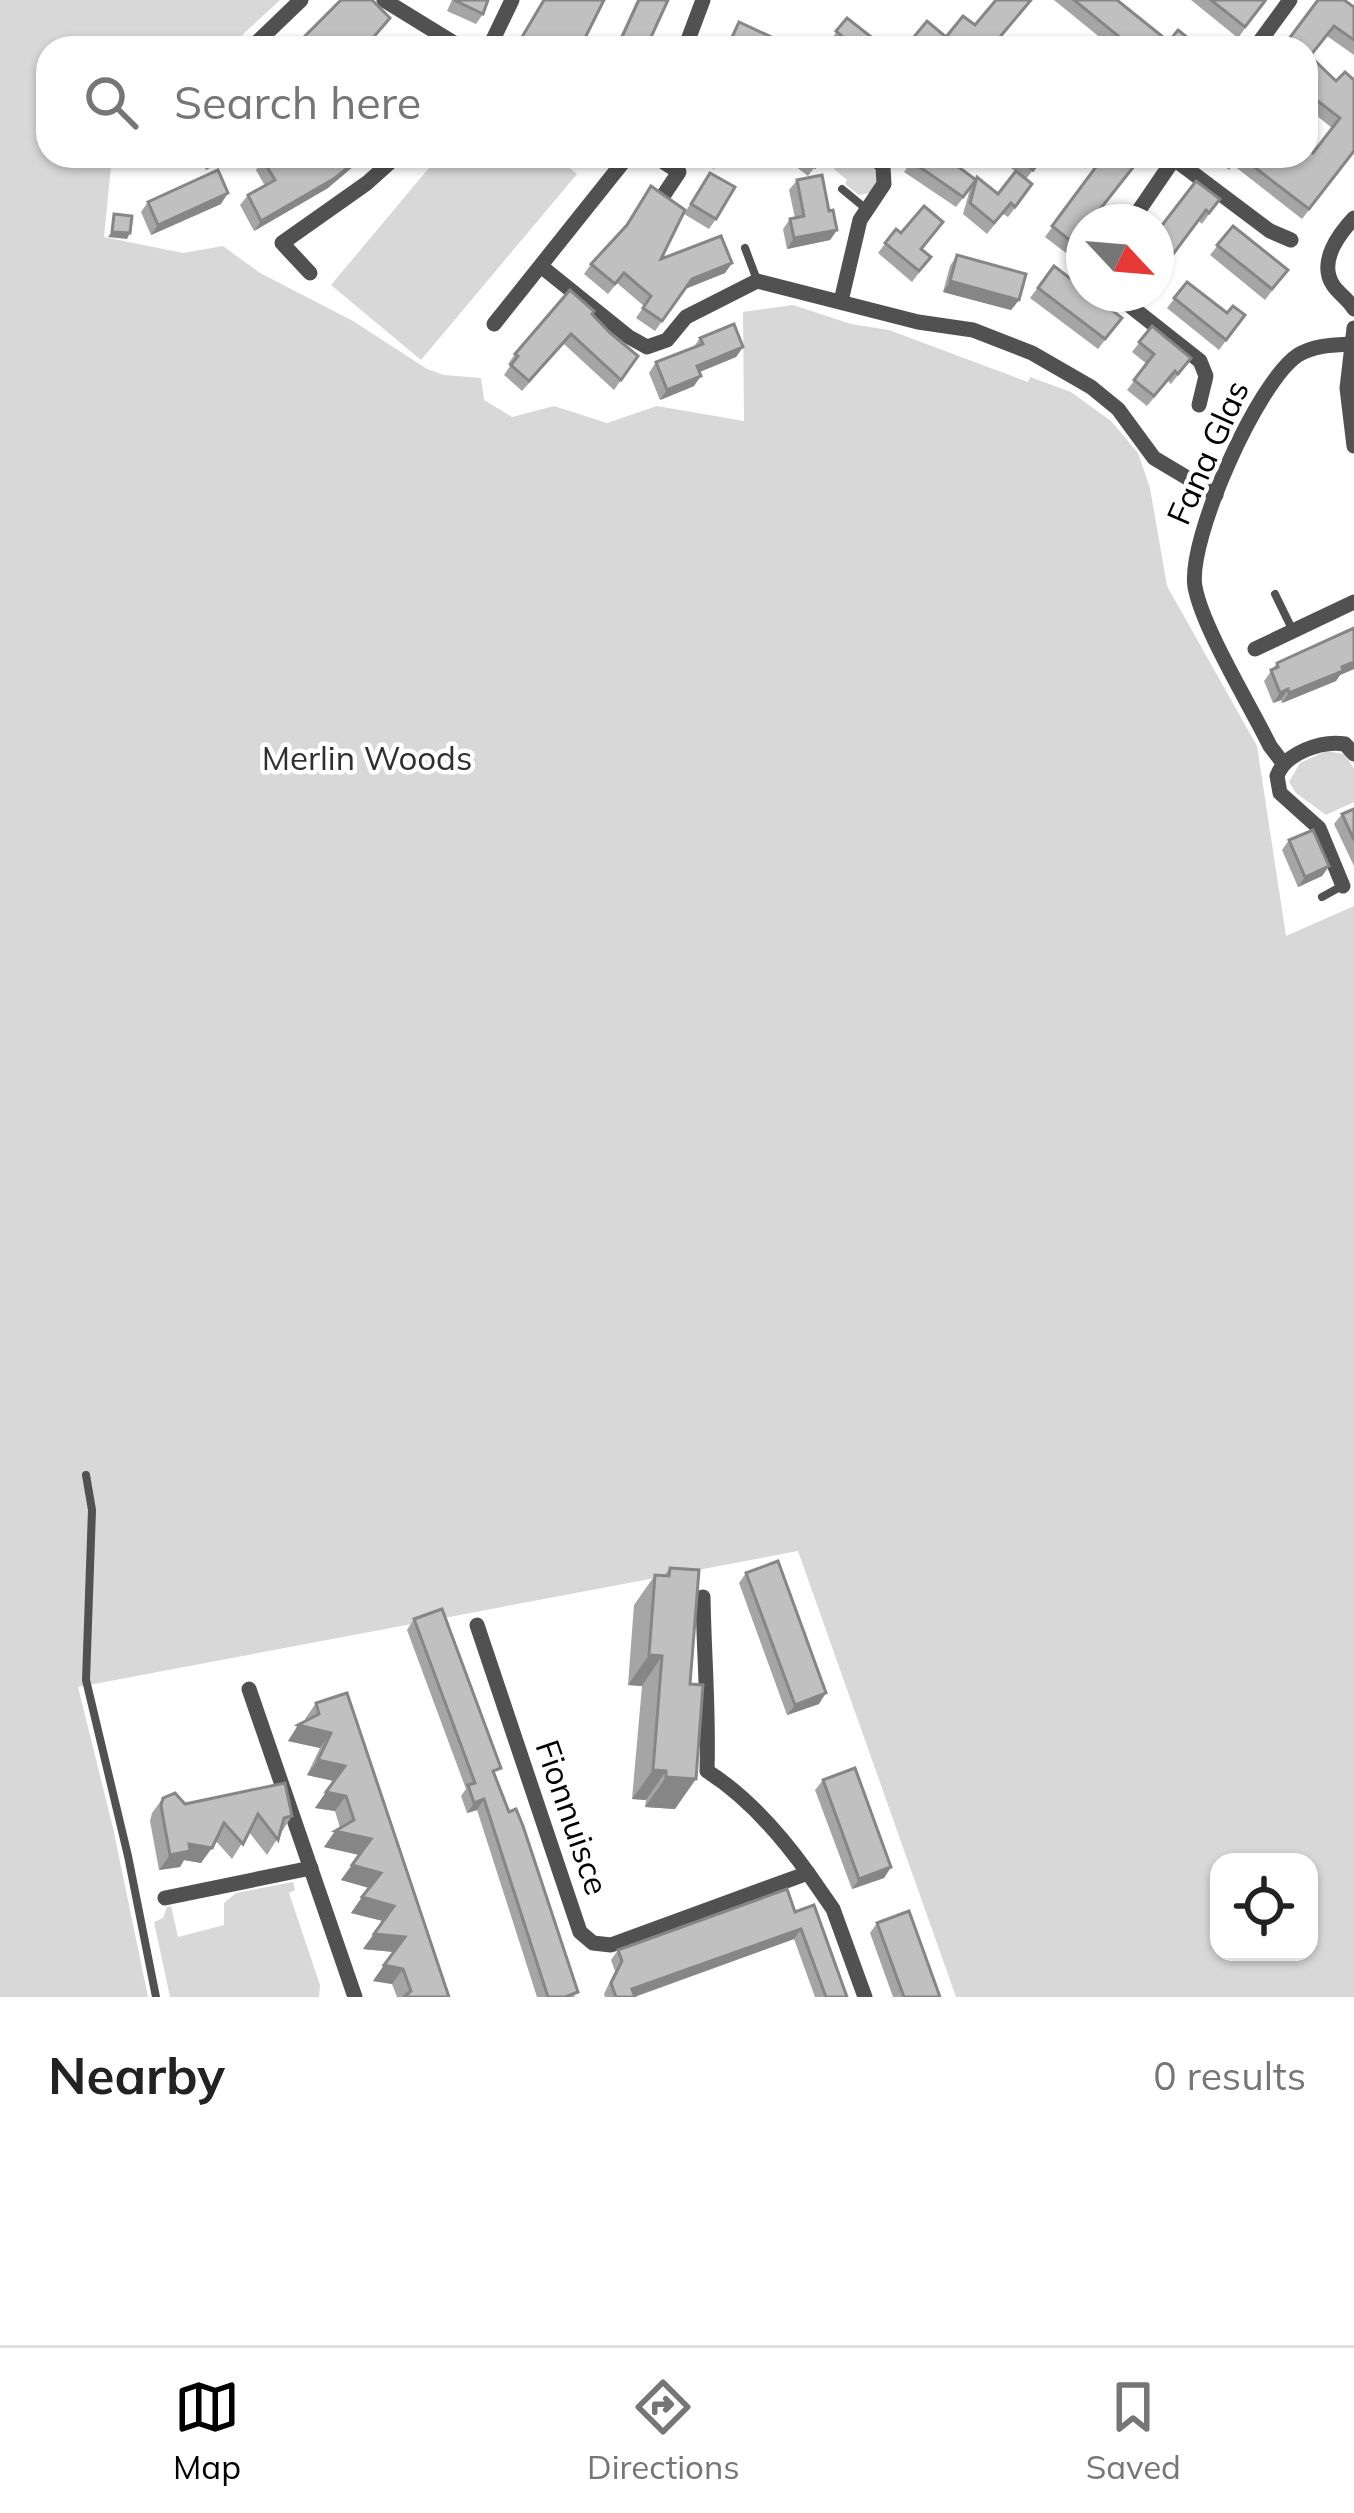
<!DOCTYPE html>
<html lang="en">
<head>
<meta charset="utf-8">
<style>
  :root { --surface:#fff; --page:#f6f6f6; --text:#222; --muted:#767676; --line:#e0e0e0; --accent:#000 }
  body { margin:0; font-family:Mulish,sans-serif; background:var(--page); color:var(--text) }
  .controls { position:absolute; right:36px; bottom:36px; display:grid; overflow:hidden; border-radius:24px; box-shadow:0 3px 9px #0004 }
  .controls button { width:108px; height:108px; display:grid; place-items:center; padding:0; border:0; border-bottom:3px solid var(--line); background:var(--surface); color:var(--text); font:60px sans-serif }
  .compass { position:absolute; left:1066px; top:204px; width:108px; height:108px; border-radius:50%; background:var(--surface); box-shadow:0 3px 9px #0004; rotate:116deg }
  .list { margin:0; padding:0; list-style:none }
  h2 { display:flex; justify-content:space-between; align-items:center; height:156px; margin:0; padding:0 48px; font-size:51px }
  h2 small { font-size:39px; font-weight:400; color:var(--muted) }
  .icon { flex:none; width:66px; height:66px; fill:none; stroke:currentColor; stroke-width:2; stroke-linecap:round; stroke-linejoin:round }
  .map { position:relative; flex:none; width:1354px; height:1997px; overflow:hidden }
  .search { position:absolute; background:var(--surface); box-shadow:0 3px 9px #0004; left:36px; right:36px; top:36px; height:132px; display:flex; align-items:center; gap:30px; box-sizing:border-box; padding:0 42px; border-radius:36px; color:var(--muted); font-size:45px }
  .sheet { height:348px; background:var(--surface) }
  nav { display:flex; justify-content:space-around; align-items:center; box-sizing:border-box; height:168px; border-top:3px solid var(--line); background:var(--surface); font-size:33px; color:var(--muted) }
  nav a { display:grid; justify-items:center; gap:6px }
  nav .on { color:var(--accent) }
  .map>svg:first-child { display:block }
  .green { fill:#d8d8d8; fill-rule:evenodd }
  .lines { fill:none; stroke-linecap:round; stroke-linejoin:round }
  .service { stroke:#515151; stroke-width:8 }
  .minor { stroke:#515151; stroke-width:15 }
  .wall { fill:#a5a5a5 }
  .shaded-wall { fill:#868686 }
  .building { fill:#c0c0c0; stroke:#868686; stroke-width:3 }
  .labels { text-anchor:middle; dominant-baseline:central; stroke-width:9; stroke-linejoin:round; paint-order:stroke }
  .street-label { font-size:33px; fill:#000; stroke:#fff }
  .park-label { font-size:33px; fill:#2f2f2f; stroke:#fff }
</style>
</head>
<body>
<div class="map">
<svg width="1354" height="1997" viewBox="0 0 1354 1997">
  <rect width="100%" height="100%" fill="#fff"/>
  <g class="green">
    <path d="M0,0H280L228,48H48V156H112L104,237L183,253L223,246L260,273L353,321L427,369L444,375L481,378L484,400L512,417L554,406L607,423L657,406L744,421L743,312L793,305L851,324L889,330L1028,382L1030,377L1071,392L1111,421L1138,453L1150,488L1167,586L1257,746L1286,936L1354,906V1997H956L798,1551L78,1687L113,1828L148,1997H0ZM1219,1862H1309V1952H1219Z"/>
    <path d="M439,156H555L577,174L421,360L331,285Z"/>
    <path d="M867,158L877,173L876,184L870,193L859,195L845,184L847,180L834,169L839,164L845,168Z"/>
    <path d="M1326,751L1345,754L1354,769V802L1326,815L1296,793L1289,782L1300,763Z"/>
    <path d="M293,1882L295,1890L289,1893L320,1985L319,1997H170L154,1922L163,1918L167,1907L171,1906L178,1937L224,1925V1903L236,1893Z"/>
  </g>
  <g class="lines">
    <g class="service">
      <path d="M842,189L865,208"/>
      <path d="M745,248L757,280"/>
      <path d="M1275,594L1293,631"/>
      <path d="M1322,897L1342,886"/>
      <path d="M86,1475L92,1510L86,1680L128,1856L156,1997"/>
    </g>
    <g class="minor">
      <path d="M384,0L462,48"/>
      <path d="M251,48L301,0"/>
      <path d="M489,48L512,0"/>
      <path d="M685,48L703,0"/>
      <path d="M1255,48L1290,0"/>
      <path d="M654,156L679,172L663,196"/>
      <path d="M1174,159L1270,231L1291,240"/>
      <path d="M1354,218C1339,234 1318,262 1333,285C1339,294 1348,299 1354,309"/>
      <path d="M1131,222L1176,156"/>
      <path d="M542,267L629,337L647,347L667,340L686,317L757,281L918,322L973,330L1032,353L1091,387L1118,409L1154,458L1216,495"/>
      <path d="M310,273L282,243L367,183L397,156"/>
      <path d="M1115,294L1200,361L1206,376L1199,405"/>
      <path d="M841,301L860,220L884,184L883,167L873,156"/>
      <path d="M494,324L628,156"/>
      <path d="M1354,328L1347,388L1354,446"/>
      <path d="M1255,649L1354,602"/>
      <path d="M1283,763L1270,746C1249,703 1203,629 1195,587C1187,540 1258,381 1298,355C1314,345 1333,345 1352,344"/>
      <path d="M1343,886L1319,828L1280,793L1277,776C1285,753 1322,740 1345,744L1354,754"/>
      <path d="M703,1597C704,1656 709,1712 707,1771C748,1797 780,1834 808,1873"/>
      <path d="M477,1625L580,1932L593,1943L611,1945L808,1873L833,1909L865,1997"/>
      <path d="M249,1689L355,1997"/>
      <path d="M165,1898L311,1868"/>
    </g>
  </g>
  <g class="wall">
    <path d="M452,0H488L483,14L476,24L447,11Z"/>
    <path d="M637,0H668L646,48H615Z"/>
    <path d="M1054,0H1117L1155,48H1113Z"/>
    <path d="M1191,0H1263L1265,1L1238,38Z"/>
    <path d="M1354,7V55L1327,36L1310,57L1354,152L1302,219L1233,165L1229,170L1211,156H1306L1313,153L1332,128L1306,107V48Z"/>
    <path d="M847,18L877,48H836L829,42Z"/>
    <path d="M198,156H224L220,162L206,170Z"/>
    <path d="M692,156H723L714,169Z"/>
    <path d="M790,156H823L808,176L790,162Z"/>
    <path d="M915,156H944L998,194L1016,172L995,156L1043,157L1026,179L1025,195L1008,217L1003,214L987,234L963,214L970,189L956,207L904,172Z"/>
    <path d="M1104,156L1084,230L1066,253L1045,237Z"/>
    <path d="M263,160L328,188L254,231L240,205L248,195L265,186L256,170Z"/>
    <path d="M710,173L716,219L709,229L684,214Z"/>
    <path d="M797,180L829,211L837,230L830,240L787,249L783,229L790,219L795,218L789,190Z"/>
    <path d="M1220,199L1202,224L1199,221L1156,233Z"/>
    <path d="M148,202L221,204L151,235L141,212Z"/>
    <path d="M1233,226L1288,270L1265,300L1210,255Z"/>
    <path d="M896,229L931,257L912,282L878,253Z"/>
    <path d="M957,255L1019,300L1011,310L943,292L950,266Z"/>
    <path d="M661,259L732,263L725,273L685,289L655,331L636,318L644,306L617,283L608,294L584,274L591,264Z"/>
    <path d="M1054,266L1122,318L1098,349L1030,298Z"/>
    <path d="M1187,282L1227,313L1245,315L1219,350L1167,308Z"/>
    <path d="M592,314L610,333L638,356L614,390L564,344L522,391L504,375L510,366L508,364L515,354Z"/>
    <path d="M1152,326L1191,358L1171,384L1168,381L1147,406L1127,390L1147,364L1132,352Z"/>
    <path d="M700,338L743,347L736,357L699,372L694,386L660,400L649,373L656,362L693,348Z"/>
    <path d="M1354,628V669L1340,675L1336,681L1282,703L1281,700L1273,703L1264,681L1277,663Z"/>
    <path d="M1354,809V866L1334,824L1342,814Z"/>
    <path d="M1289,840L1329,866L1322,876L1298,887L1282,850Z"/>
    <path d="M670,1568L675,1809L645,1807L646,1800L632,1799L642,1686L628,1685L634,1605L655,1575L664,1576Z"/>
    <path d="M746,1573L819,1704L787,1715L739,1583Z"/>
    <path d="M414,1619L495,1776L575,1997H537L477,1810L467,1813L461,1796L466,1789L407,1630Z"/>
    <path d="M316,1703L449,1997H397L392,1984L373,1981L394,1952L363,1949L383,1921L351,1913L369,1888L341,1880L359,1855L324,1847L340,1828L335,1811L315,1808L334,1781L307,1775L320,1748L288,1741L306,1721L305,1719Z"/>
    <path d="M823,1780L891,1867L884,1878L852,1889L815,1790Z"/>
    <path d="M163,1798L185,1804L292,1816L267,1855L249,1832L232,1859L215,1840L201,1863L184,1860L180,1867L159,1870L150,1821L152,1813Z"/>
    <path d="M795,1912L847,1997H815L794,1939L635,1997H605L604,1994L615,1971L611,1960L618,1950Z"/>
    <path d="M877,1923L940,1997H893L870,1933Z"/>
  </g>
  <g class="shaded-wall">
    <path d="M220,156H224L220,162L206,170L213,160Z"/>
    <path d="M362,156H366L328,188L254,231L261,221Z"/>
    <path d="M228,193L221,204L151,235L158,225Z"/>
    <path d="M837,230L830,240L787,249L794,238Z"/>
    <path d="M112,232L130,233L127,239L108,237Z"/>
    <path d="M732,263L725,273L685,289L692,279Z"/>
    <path d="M950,281L1019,300L1011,310L943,292Z"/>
    <path d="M743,347L736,357L690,376L697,366Z"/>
    <path d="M701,376L694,386L660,400L667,390Z"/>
    <path d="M1354,662V669L1340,675L1336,681L1282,703L1289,693Z"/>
    <path d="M1288,689L1281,700L1273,703L1280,693Z"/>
    <path d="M1329,866L1322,876L1298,887L1305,877Z"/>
    <path d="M649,1655L662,1656L642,1686L628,1685Z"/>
    <path d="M826,1693L819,1704L787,1715L795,1705Z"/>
    <path d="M298,1725L331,1733L320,1748L288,1741Z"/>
    <path d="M318,1760L345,1766L334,1781L307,1775Z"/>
    <path d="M653,1770L666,1771L646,1800L632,1799Z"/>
    <path d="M666,1777L696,1779L675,1809L645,1807Z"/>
    <path d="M326,1792L346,1796L335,1811L315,1808Z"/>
    <path d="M484,1799L477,1810L467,1813L474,1803Z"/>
    <path d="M335,1831L371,1839L360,1855L324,1847Z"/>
    <path d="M189,1844L212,1848L201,1863L184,1860L180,1867L159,1870L170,1855Z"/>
    <path d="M352,1865L381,1873L370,1888L341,1880Z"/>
    <path d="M891,1867L884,1878L852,1889L859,1879Z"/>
    <path d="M362,1897L394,1906L383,1921L351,1913Z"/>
    <path d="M801,1929L794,1939L633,1997L632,1989Z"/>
    <path d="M374,1934L405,1937L394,1952L363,1949Z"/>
    <path d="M384,1965L403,1969L392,1984L373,1981Z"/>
  </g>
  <g class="building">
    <path d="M341,0H372L390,18L371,40L380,48H293Z"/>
    <path d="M454,0H488L483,14Z"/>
    <path d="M544,0H604L584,40L598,48H528L519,42Z"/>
    <path d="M639,0H668L646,48H617Z"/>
    <path d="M996,0H1031L994,44L998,48H913L908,44L927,21L946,37L963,16L975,25Z"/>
    <path d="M1074,0H1117L1163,37L1154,48H1133Z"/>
    <path d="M1211,0H1263L1265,1L1245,27Z"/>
    <path d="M1318,0H1344L1354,7V40L1334,26L1310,56L1336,81L1345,72L1354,80V151L1309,209L1240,156H1306V148L1313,153L1340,118L1310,95L1306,100V48H1282Z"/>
    <path d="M847,18L880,44L876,48H836L844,38L836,31Z"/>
    <path d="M739,22L778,40L775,48H727Z"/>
    <path d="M1178,30L1200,48H1170L1166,45Z"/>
    <path d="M427,40L437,48H422Z"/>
    <path d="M269,156H362L335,178L261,221L248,195L275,180L263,160Z"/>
    <path d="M801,156H823L815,167Z"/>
    <path d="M915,156H944L976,180L963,197L911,161Z"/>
    <path d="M1016,156H1041L1043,157L1033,170Z"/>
    <path d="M1104,156H1142L1090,222H1084V229L1073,243L1052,226Z"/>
    <path d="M218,170L228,193L158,225L148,202Z"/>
    <path d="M1016,171L1032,184L1015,207L1011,203L994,223L970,203L977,177L998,194Z"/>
    <path d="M710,173L735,187L716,219L691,204Z"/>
    <path d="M822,175L829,211L833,210L837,230L794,238L790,219L804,216L797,180Z"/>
    <path d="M1196,181L1220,199L1209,213L1206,210L1156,277V233Z"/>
    <path d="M651,186L685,210L661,259L721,236L732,263L692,279L662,321L643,308L651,296L624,273L615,284L591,264L627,225Z"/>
    <path d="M924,206L943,222L921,249L931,257L919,271L885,243L896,229L901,233Z"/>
    <path d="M114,214L132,216L130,233L112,232Z"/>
    <path d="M1233,226L1288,270L1272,289L1217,245Z"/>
    <path d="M957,255L1026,274L1019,300L950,281Z"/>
    <path d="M1054,266L1084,289V294H1091L1122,318L1105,339L1038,288Z"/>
    <path d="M1187,282L1227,313L1233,306L1245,315L1226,340L1174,298Z"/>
    <path d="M570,290L594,311L592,314L610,333L638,356L621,380L571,334L529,381L511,365L518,356L515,354Z"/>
    <path d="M734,324L743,347L697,366L701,376L667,390L656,362L703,344L700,338Z"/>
    <path d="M1152,326L1191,358L1178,374L1175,371L1154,396L1134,380L1154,354L1139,342Z"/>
    <path d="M1354,628V662L1342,667L1343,671L1289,693L1288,689L1280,693L1271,670L1278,667L1277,663Z"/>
    <path d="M1354,809V840L1342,814Z"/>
    <path d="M1313,830L1329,866L1305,877L1289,840Z"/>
    <path d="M778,1561L826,1693L795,1705L746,1573Z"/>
    <path d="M670,1568L699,1570L690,1684L703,1685L696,1779L666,1777V1771L653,1770L662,1656L649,1655L655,1575L669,1576Z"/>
    <path d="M442,1609L501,1768L493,1771L509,1812L516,1809L523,1826L578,1992L565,1997H548L484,1799L474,1803L468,1785L475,1783L414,1619Z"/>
    <path d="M347,1693L449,1997H404L411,1991L403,1969L384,1965L405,1937L374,1934L394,1906L362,1897L381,1873L352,1865L371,1839L335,1831L354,1820L346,1796L326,1792L345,1766L318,1760L331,1733L298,1725L319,1714L316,1703Z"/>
    <path d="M855,1768L891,1867L859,1879L823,1780Z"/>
    <path d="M285,1783L292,1816L284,1818L278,1840L258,1814L243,1844L224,1823L212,1848L189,1844L190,1851L170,1855L161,1806L163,1798L175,1793L185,1804Z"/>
    <path d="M787,1889L795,1912L814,1905L847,1997H826L801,1929L632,1989L635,1997H616L611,1983L622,1961L618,1950Z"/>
    <path d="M909,1911L940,1997H904L877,1923Z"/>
  </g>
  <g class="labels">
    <g class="street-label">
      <text transform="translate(1207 452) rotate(-66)">Fana Glas</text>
      <text transform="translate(573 1817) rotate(71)">Fionnuisce</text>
    </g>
    <g class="park-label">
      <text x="367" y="757">Merlin Woods</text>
    </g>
  </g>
</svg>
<div class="controls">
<button><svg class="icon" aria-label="locate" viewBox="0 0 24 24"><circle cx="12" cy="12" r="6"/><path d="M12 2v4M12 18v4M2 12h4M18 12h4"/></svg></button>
</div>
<svg class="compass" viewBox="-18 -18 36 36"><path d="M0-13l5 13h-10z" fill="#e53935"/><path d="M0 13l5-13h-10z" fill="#767676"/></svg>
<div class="search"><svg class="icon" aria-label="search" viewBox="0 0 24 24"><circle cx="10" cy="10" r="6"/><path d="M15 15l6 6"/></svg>Search here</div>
</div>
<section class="sheet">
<h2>Nearby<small>0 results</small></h2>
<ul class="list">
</ul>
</section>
<nav>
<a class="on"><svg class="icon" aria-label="map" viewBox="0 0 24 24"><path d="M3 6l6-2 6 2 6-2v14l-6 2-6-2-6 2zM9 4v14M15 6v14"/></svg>Map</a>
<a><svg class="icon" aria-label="directions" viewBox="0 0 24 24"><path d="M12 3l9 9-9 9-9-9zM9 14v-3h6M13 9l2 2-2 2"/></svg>Directions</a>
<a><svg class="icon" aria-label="saved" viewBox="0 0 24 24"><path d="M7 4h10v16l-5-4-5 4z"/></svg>Saved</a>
</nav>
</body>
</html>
